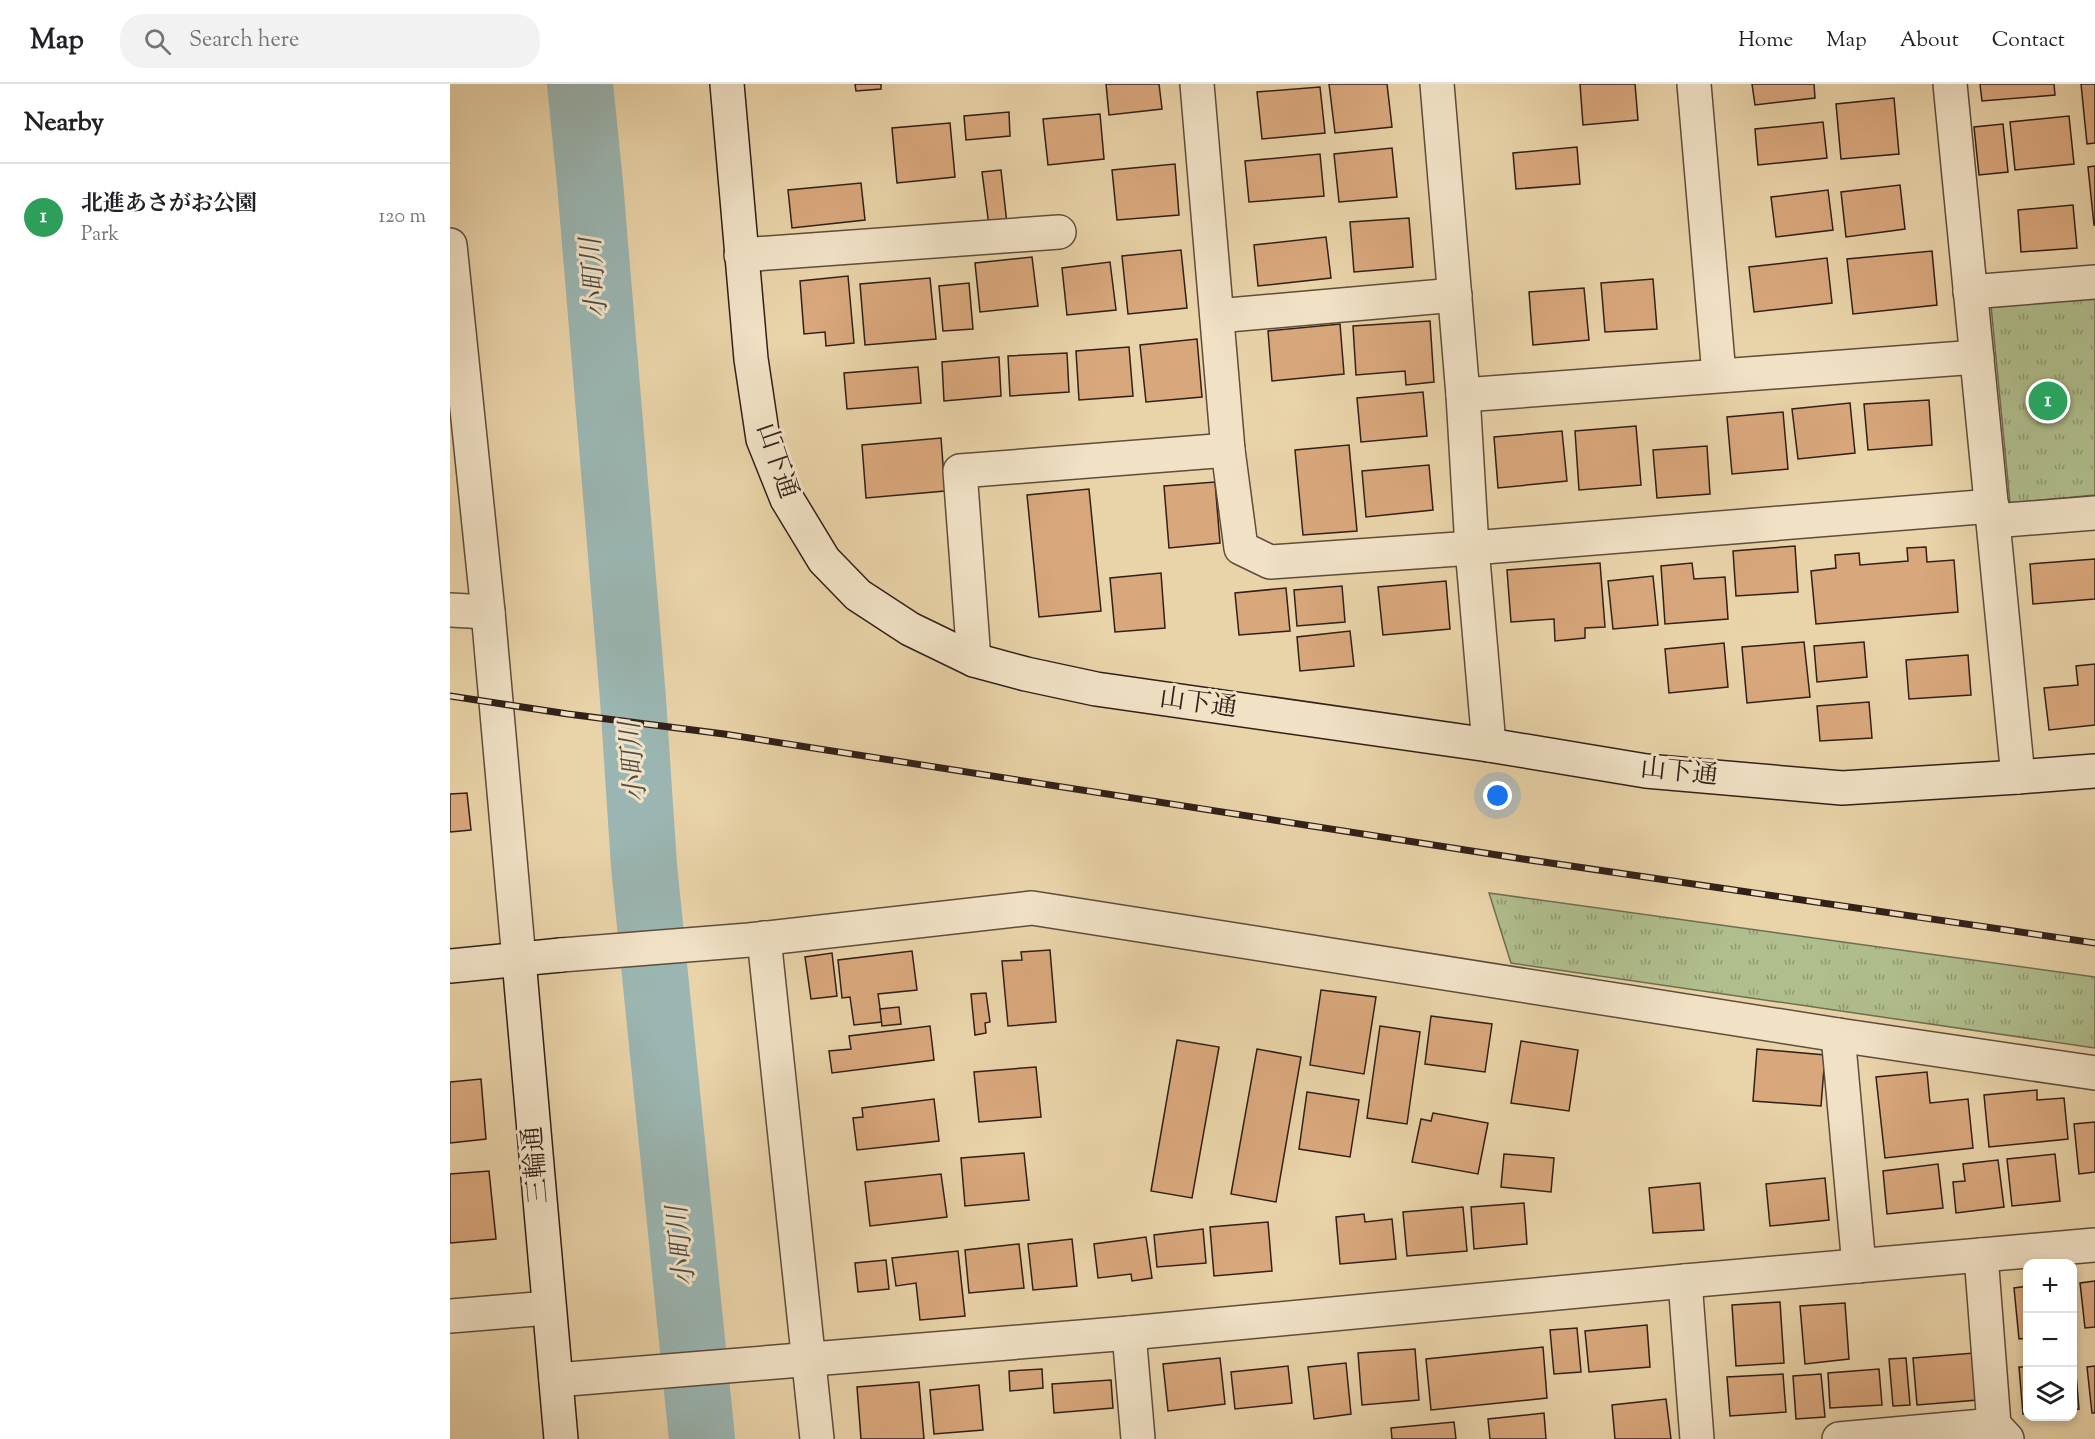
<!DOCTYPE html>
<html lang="en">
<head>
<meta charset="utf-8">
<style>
  :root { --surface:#fff; --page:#f2f2f2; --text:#202124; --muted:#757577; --line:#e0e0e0; --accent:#db2777 }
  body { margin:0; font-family:"Sorts Mill Goudy","Noto Serif JP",serif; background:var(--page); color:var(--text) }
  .controls { position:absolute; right:18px; bottom:18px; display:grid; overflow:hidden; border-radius:12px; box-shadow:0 3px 9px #0003 }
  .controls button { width:54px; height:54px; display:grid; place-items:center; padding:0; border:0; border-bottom:2px solid var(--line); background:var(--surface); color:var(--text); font:30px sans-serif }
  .you { position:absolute; left:1048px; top:712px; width:21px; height:21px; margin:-15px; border:4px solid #fff; border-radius:50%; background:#1a73e8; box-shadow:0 0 0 9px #1a73e833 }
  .badge { display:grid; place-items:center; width:39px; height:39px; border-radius:50%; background:var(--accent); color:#fff; font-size:20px; font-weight:700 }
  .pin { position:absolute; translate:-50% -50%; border:3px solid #fff; box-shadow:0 2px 6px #0006 }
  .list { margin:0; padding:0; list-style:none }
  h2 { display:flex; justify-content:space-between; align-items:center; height:78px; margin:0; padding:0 24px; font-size:26px }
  h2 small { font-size:20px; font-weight:400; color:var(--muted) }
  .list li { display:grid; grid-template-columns:39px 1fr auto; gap:18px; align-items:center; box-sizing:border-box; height:108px; padding:0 24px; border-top:2px solid var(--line) }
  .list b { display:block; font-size:22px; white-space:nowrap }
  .list p { margin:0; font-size:20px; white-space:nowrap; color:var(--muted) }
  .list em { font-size:20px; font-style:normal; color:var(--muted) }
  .icon { flex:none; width:33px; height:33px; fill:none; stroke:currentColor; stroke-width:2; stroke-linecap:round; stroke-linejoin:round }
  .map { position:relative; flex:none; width:1645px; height:1355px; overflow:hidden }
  header { display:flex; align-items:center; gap:36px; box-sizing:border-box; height:84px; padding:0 30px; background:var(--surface); border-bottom:2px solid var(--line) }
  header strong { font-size:28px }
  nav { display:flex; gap:33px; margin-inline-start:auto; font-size:21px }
  .search { width:420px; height:54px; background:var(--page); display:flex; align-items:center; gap:15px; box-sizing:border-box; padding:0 21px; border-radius:24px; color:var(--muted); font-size:22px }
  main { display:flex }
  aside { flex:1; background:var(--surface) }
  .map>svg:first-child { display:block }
  .park { fill:url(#park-tufts); stroke:#706e52; stroke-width:1.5 }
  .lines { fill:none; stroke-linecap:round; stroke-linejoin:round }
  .river { stroke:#9bb6b2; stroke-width:66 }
  .building { fill:#d9a77c; stroke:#311f18; stroke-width:1.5 }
  .street-casing { stroke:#5f4c3c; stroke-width:36 }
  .secondary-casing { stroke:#311f18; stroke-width:36 }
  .street { stroke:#f1e2c6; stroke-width:33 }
  .secondary { stroke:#f1e2c6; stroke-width:33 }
  .rail-casing { stroke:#311f18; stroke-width:7 }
  .rail { stroke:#f1e2c6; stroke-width:4.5; stroke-dasharray:14; stroke-linecap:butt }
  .labels { text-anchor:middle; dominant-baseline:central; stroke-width:6; stroke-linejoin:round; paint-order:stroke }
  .street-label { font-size:26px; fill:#311f18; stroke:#f1e2c6 }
  .water-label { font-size:27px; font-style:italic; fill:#514c46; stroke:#f1e2c6 }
</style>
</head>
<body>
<header>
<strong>Map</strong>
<div class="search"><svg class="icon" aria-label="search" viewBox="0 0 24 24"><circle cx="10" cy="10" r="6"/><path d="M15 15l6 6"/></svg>Search here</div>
<nav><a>Home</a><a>Map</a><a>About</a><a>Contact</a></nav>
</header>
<main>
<aside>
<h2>Nearby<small></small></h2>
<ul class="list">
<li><span class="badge" style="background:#2e9e5b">1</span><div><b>北進あさがお公園</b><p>Park</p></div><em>120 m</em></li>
</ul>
</aside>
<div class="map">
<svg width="1645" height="1355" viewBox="0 0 1645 1355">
  <defs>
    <pattern id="park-tufts" width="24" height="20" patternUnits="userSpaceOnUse" patternTransform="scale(1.5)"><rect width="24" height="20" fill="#b0be8d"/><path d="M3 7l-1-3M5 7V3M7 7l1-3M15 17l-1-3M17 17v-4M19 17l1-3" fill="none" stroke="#909a72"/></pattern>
  </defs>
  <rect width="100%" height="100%" fill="#e9d3a8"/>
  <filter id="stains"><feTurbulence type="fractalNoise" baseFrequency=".00333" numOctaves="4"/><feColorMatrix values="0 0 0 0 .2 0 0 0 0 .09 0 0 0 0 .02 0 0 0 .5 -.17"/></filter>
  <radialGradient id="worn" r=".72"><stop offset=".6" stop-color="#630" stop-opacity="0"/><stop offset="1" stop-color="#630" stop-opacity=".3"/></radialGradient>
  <g class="park">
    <path d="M1645,212V411L1560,419L1541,222Z"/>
    <path d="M1039,809L1645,893V964L1061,879Z"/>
  </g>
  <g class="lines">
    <path class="river" d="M130,0L140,99L183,615L194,782L252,1355"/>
  </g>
  <g class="building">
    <path d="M405,0H431V5L406,7Z"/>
    <path d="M656,0H709L712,25L659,31Z"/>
    <path d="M879,0H937L942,43L885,49Z"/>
    <path d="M1130,0H1185L1188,36L1133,41Z"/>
    <path d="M1302,0H1364L1365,14L1305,21Z"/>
    <path d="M1530,0H1604L1605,11L1532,17Z"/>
    <path d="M1631,0H1645V59L1637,60Z"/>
    <path d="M870,3L875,49L812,55L807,8Z"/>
    <path d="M1444,14L1449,70L1391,75L1386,20Z"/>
    <path d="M559,28L560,52L516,56L514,32Z"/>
    <path d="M650,30L654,75L598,81L593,35Z"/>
    <path d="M1619,32L1624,80L1565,86L1560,38Z"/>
    <path d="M1373,38L1377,74L1308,81L1305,45Z"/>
    <path d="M500,39L505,93L447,99L442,44Z"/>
    <path d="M1553,40L1558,88L1529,91L1524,43Z"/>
    <path d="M1127,63L1130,100L1066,105L1063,69Z"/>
    <path d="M942,64L947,113L889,118L884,70Z"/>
    <path d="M870,70L874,112L799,118L795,77Z"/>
    <path d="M725,80L729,131L667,136L662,86Z"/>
    <path d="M1645,82V141H1644L1638,83Z"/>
    <path d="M551,86L557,140L539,142L532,88Z"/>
    <path d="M411,99L415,136L342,144L338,106Z"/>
    <path d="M1450,101L1455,145L1396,153L1391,108Z"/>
    <path d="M1378,106L1383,146L1326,153L1321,113Z"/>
    <path d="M1623,121L1627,164L1571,168L1568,126Z"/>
    <path d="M959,134L963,183L904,188L900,138Z"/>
    <path d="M876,153L881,194L808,202L804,161Z"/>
    <path d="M731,166L737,224L678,230L672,172Z"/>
    <path d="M1482,167L1487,221L1403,230L1397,175Z"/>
    <path d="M582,173L588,222L530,228L525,179Z"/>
    <path d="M1377,174L1382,219L1304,228L1299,183Z"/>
    <path d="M660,178L666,226L617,231L612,184Z"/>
    <path d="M398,192L404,259L376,262L375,248L354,250L350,197Z"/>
    <path d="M480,194L486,255L415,261L410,200Z"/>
    <path d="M1203,195L1207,245L1155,248L1151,199Z"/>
    <path d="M519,199L523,245L493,247L489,202Z"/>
    <path d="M1134,204L1139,256L1083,261L1079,208Z"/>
    <path d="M980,237L984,298L956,301L955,287L906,291L903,242Z"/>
    <path d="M890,240L894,290L822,297L818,247Z"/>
    <path d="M747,255L752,313L696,318L690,261Z"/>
    <path d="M679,263L683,312L629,316L626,267Z"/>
    <path d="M617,269L619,308L560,312L558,272Z"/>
    <path d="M549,273L551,312L494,317L492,278Z"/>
    <path d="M468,283L471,319L397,325L394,289Z"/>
    <path d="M973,308L977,352L911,358L907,314Z"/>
    <path d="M1479,316L1482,361L1418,366L1414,320Z"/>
    <path d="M1400,319L1405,369L1348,375L1342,325Z"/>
    <path d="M1333,328L1338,385L1282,390L1277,333Z"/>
    <path d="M1186,342L1191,401L1129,406L1125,347Z"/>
    <path d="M1112,347L1117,397L1048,404L1044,353Z"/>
    <path d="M491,354L495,407L416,414L412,361Z"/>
    <path d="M899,361L907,447L853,451L845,366Z"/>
    <path d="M1257,362L1260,410L1207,414L1203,366Z"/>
    <path d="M979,381L983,426L916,433L912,387Z"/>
    <path d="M765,398L770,459L719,464L714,402Z"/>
    <path d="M639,405L651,527L589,533L577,411Z"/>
    <path d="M1345,462L1348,508L1286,512L1283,467Z"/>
    <path d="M1476,463L1477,478L1504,476L1508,528L1366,540L1361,487L1386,484L1385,471L1409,469L1410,481L1458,477L1457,464Z"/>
    <path d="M1645,475V515L1583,520L1580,480Z"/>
    <path d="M1150,479L1155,543L1135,544V554L1105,557L1104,535L1061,538L1057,486Z"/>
    <path d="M1242,479L1244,495L1275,493L1278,535L1215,540L1211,482Z"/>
    <path d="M711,489L715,544L665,548L660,494Z"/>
    <path d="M1203,492L1208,541L1163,545L1158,497Z"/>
    <path d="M996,497L1000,545L933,551L928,503Z"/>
    <path d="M892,502L895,538L847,542L844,506Z"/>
    <path d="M836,504L840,547L789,551L785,509Z"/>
    <path d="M900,547L904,582L850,587L847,553Z"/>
    <path d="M1354,558L1360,613L1297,619L1292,563Z"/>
    <path d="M1414,558L1417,593L1367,598L1364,562Z"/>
    <path d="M1274,559L1278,603L1219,609L1215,565Z"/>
    <path d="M1518,571L1521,611L1459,615L1456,576Z"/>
    <path d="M1645,580V641L1599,646L1594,604L1628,601L1626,582Z"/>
    <path d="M1419,618L1422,654L1370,657L1367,622Z"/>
    <path d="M17,709L21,746L0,748V710Z"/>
    <path d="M600,866L606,938L558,942L552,877L572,876L571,868Z"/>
    <path d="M462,867L467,906L428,910L432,938L404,941L400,913L392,914L388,876Z"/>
    <path d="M382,869L387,912L361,915L355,873Z"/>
    <path d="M871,906L926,913L914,990L860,981Z"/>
    <path d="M536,909L540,938L535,939L536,949L525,951L521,910Z"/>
    <path d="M449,923L451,940L432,942L430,925Z"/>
    <path d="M981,932L1042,940L1035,988L975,980Z"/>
    <path d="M480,942L484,976L382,989L379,967L401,965L399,952Z"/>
    <path d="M930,942L970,948L957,1040L917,1034Z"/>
    <path d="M727,956L769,963L742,1114L701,1107Z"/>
    <path d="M1071,957L1128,966L1119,1027L1061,1019Z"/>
    <path d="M807,965L851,973L826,1118L781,1110Z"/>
    <path d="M1307,965L1375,971L1371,1022L1303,1017Z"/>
    <path d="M586,983L591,1033L529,1038L524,988Z"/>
    <path d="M1477,988L1480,1019L1518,1015L1523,1064L1435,1074L1426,993Z"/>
    <path d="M31,995L36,1055L0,1059V998Z"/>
    <path d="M1587,1006V1016L1614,1014L1618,1055L1539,1063L1534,1011Z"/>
    <path d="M857,1008L909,1016L900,1073L849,1065Z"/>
    <path d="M484,1015L489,1057L407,1066L403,1034L413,1033L412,1024Z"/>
    <path d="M983,1029L1038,1039L1028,1090L962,1078L971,1035L981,1037Z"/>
    <path d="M1645,1038V1088L1629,1090L1624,1040Z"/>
    <path d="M574,1069L579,1116L515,1122L511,1074Z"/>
    <path d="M1054,1070L1104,1074L1101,1108L1051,1103Z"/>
    <path d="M1605,1070L1610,1117L1562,1122L1557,1075Z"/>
    <path d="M1548,1076L1554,1123L1506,1129L1503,1098L1515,1097L1513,1080Z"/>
    <path d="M1488,1080L1493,1124L1437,1130L1433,1087Z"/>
    <path d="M39,1087L46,1155L0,1159V1090Z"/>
    <path d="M491,1090L497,1133L420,1142L415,1098Z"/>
    <path d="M1375,1094L1379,1136L1320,1142L1316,1100Z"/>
    <path d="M1250,1099L1254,1146L1203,1149L1199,1104Z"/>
    <path d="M1074,1119L1077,1160L1024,1165L1021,1123Z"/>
    <path d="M1013,1123L1017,1167L957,1172L953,1128Z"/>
    <path d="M914,1130L915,1138L942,1135L946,1175L890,1180L886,1133Z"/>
    <path d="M818,1138L822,1187L764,1192L760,1143Z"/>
    <path d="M753,1145L756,1179L707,1183L704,1151Z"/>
    <path d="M696,1153L702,1194L682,1197L681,1190L648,1194L644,1160Z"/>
    <path d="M622,1155L627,1202L583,1206L578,1160Z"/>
    <path d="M569,1160L574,1204L519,1209L515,1166Z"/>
    <path d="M508,1167L515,1232L470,1236L466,1199L446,1202L442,1174Z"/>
    <path d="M436,1176L439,1205L408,1208L405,1179Z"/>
    <path d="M1645,1197V1243L1635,1244L1630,1199Z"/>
    <path d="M1578,1202V1254L1569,1255L1564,1204Z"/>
    <path d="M1330,1218L1334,1279L1286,1282L1282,1221Z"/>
    <path d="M1395,1219L1399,1275L1355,1280L1350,1222Z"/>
    <path d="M1197,1241L1200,1283L1139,1288L1135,1247Z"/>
    <path d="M1127,1244L1131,1288L1104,1290L1100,1246Z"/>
    <path d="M1093,1263L1097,1314L981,1326L976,1275Z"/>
    <path d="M965,1265L969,1316L912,1321L908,1269Z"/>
    <path d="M1524,1269L1528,1316L1467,1321L1463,1274Z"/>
    <path d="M770,1274L775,1320L718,1327L713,1280Z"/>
    <path d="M1456,1274L1460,1321L1443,1322L1439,1275Z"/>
    <path d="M896,1279L901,1330L864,1335L858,1283Z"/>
    <path d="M1622,1279H1625L1629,1325L1622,1326Z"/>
    <path d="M838,1282L842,1319L785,1325L781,1288Z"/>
    <path d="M1645,1282V1329H1642L1637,1283Z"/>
    <path d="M1569,1283H1578V1329L1573,1330Z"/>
    <path d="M592,1285L593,1304L560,1307L559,1287Z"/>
    <path d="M1429,1285L1432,1321L1380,1324L1378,1289Z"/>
    <path d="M1333,1290L1336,1328L1280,1332L1277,1293Z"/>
    <path d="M1371,1290L1375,1333L1346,1335L1343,1292Z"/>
    <path d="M661,1296L663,1324L604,1329L602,1300Z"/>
    <path d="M469,1298L474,1355H411L407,1303Z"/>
    <path d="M529,1301L533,1346L484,1350L480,1306Z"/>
    <path d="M1216,1315L1221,1355H1165L1162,1321Z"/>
    <path d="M1094,1329L1096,1355H1040L1038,1335Z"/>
    <path d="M1004,1338L1006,1355H942L941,1344Z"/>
  </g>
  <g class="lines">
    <defs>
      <g id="street">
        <path d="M747,0L778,366L791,464L820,478L1022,464L1542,422"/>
        <path d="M987,0L1013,311L1022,464L1039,661"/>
        <path d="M1244,0L1269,291"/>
        <path d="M1500,0L1568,693"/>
        <path d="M0,161L38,528L69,876"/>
        <path d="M291,171L609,148"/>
        <path d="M1520,208L1645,198"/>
        <path d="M767,232L1005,211"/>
        <path d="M1013,311L1527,273"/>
        <path d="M1543,437L1645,429"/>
        <path d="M0,526L38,528"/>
        <path d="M524,576L510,387L778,366"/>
        <path d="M314,854L367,1355"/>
        <path d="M111,871L299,856L582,824L1388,951L1645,989"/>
        <path d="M1388,951L1409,1182"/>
        <path d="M1531,1171L1544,1341L1557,1355"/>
        <path d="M1235,1197L1247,1355"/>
        <path d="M0,1232L99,1224"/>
        <path d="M679,1249L688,1355"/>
        <path d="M106,1296L679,1249L1235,1197L1645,1161"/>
        <path d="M1389,1355L1544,1341"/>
      </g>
      <g id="secondary">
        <path d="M277,0L301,275L313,355L337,415L374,476L408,511L460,545L524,576L576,590L646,605L1039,661L1196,687L1392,704L1568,693L1645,687"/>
        <path d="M69,876L111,1355"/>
        <path d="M0,882L111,871"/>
      </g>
    </defs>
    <use href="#street" class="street-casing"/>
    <use href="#secondary" class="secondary-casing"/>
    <use href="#street" class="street"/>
    <use href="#secondary" class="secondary"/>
    <defs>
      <path id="rail" d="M0,612L118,630L274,650L1073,775L1645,859"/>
    </defs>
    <use href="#rail" class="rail-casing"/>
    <use href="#rail" class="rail"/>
  </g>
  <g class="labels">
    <g class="street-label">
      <text transform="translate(326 377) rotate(71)">山下通</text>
      <text transform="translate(748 620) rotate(8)">山下通</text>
      <text transform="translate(1229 689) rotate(6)">山下通</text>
      <text transform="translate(87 1081) rotate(-95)">三輪通</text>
    </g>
    <g class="water-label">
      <text transform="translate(146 194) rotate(-95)">小町川</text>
      <text transform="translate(185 678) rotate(-95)">小町川</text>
      <text transform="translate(233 1162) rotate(-96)">小町川</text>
    </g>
  </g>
  <rect width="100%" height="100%" filter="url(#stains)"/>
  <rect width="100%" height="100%" fill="url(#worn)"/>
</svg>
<div class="controls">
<button>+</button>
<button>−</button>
<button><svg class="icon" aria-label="layers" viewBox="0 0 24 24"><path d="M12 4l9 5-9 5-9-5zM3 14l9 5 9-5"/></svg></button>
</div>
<div class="you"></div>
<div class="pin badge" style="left:1598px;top:317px;background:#2e9e5b">1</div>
</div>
</main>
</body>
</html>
